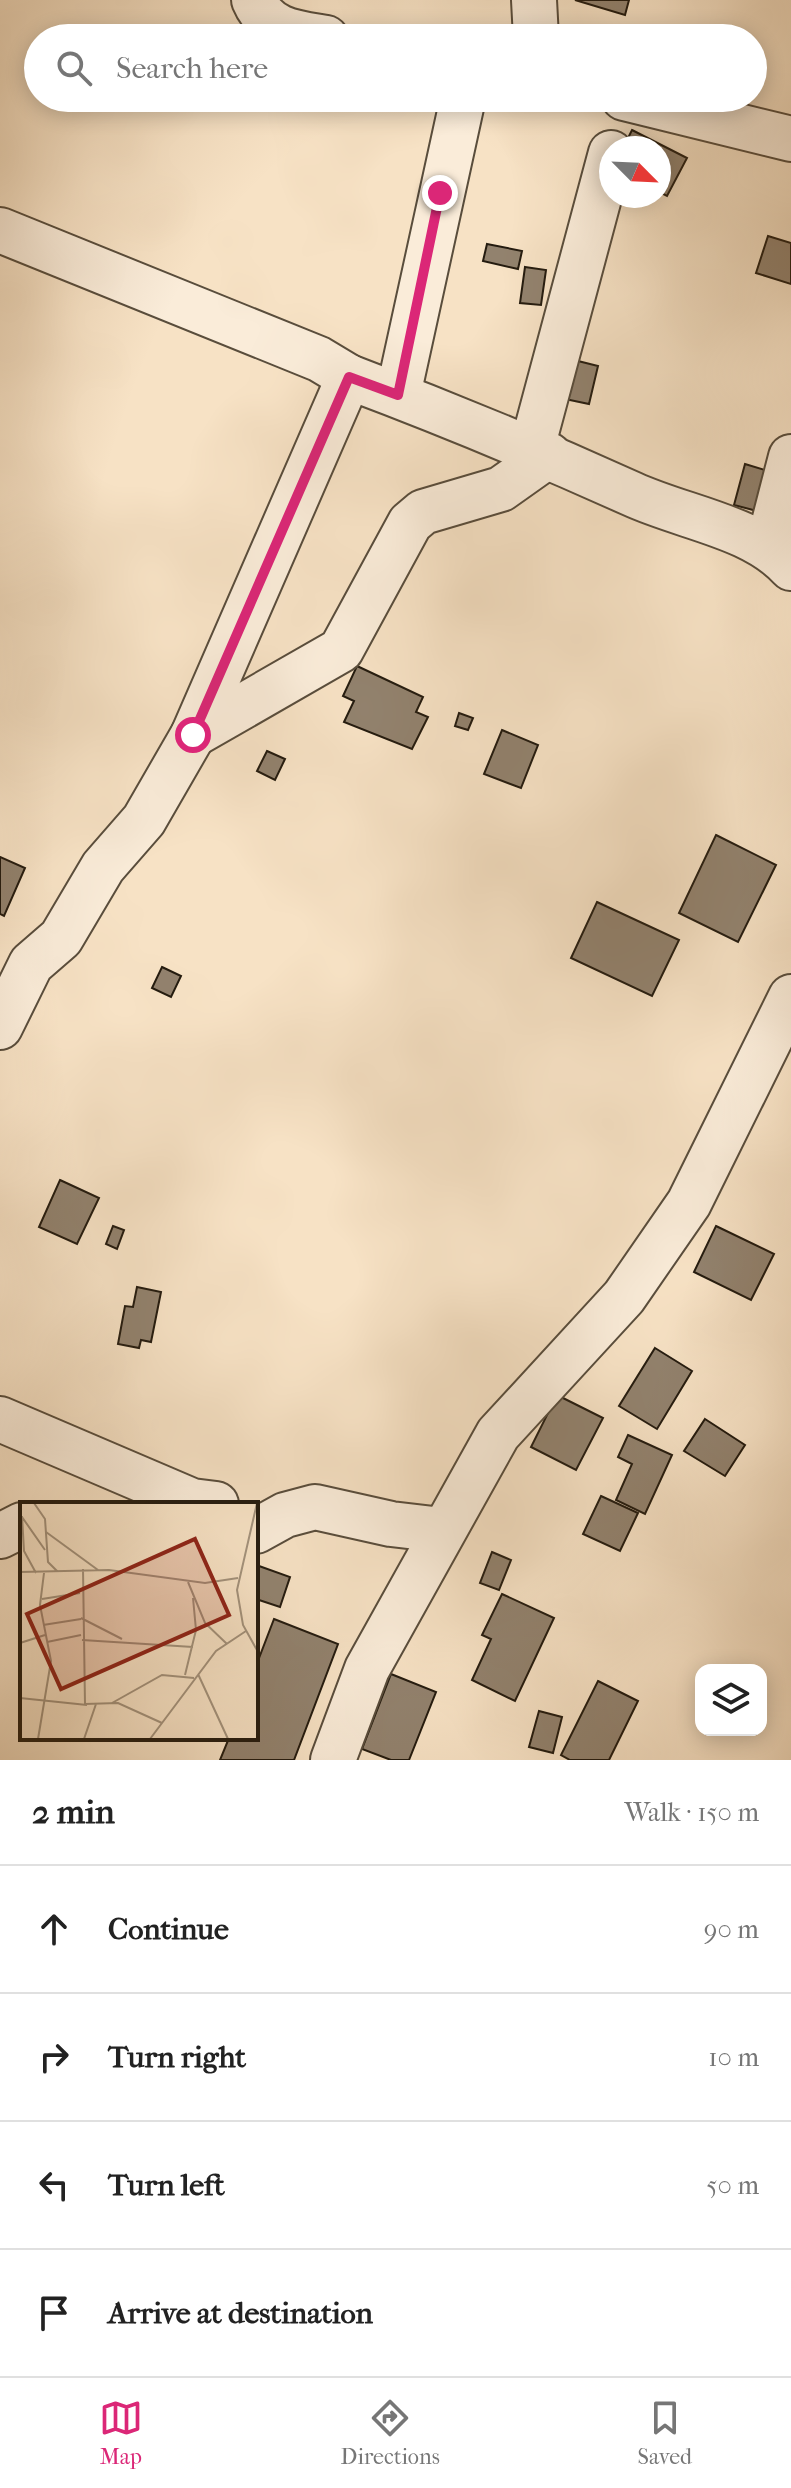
<!DOCTYPE html>
<html lang="en">
<head>
<meta charset="utf-8">
<style>
  :root { --surface:#fff; --page:#f2f2f2; --text:#222; --muted:#767676; --line:#e0e0e0; --accent:#db2777 }
  body { margin:0; font-family:"IM FELL French Canon",serif; background:var(--page); color:var(--text) }
  .controls { position:absolute; right:24px; bottom:24px; display:grid; overflow:hidden; border-radius:16px; box-shadow:0 4px 20px #0003 }
  .controls button { width:72px; height:72px; display:grid; place-items:center; padding:0; border:0; border-bottom:2px solid var(--line); background:var(--surface); color:var(--text); font:40px sans-serif }
  .compass { position:absolute; left:599px; top:136px; width:72px; height:72px; border-radius:50%; background:var(--surface); box-shadow:0 4px 20px #0003; rotate:114deg }
  .stop { position:absolute; width:24px; height:24px; margin:-18px; border:6px solid #db2777; border-radius:50%; background:#fff }
  .stop.end { background:#db2777; border-color:#fff; box-shadow:0 2px 8px #0008 }
  .list { margin:0; padding:0; list-style:none }
  h2 { display:flex; justify-content:space-between; align-items:center; height:104px; margin:0; padding:0 32px; font-size:34px }
  h2 small { font-size:26px; font-weight:400; color:var(--muted) }
  .list li { display:grid; grid-template-columns:52px 1fr auto; gap:24px; align-items:center; box-sizing:border-box; height:128px; padding:0 32px; border-top:2px solid var(--line) }
  .list b { display:block; font-size:30px; white-space:nowrap }
  .list em { font-size:26px; font-style:normal; color:var(--muted) }
  .icon { flex:none; width:44px; height:44px; fill:none; stroke:currentColor; stroke-width:2; stroke-linecap:round; stroke-linejoin:round }
  .map { position:relative; flex:none; width:791px; height:1760px; overflow:hidden }
  .search { position:absolute; background:var(--surface); box-shadow:0 4px 20px #0003; left:24px; right:24px; top:24px; height:88px; display:flex; align-items:center; gap:20px; box-sizing:border-box; padding:0 28px; border-radius:44px; color:var(--muted); font-size:30px }
  .sheet { height:616px; background:var(--surface) }
  nav { display:flex; justify-content:space-around; align-items:center; box-sizing:border-box; height:112px; border-top:2px solid var(--line); background:var(--surface); font-size:22px; color:var(--muted) }
  nav a { display:grid; justify-items:center; gap:4px }
  nav .on { color:var(--accent) }
  .map>svg:first-child { display:block }
  .building { fill:#92826e; stroke:#241b0f; stroke-width:2 }
  .lines { fill:none; stroke-linecap:round; stroke-linejoin:round }
  .minor-casing { stroke:#594d3c; stroke-width:48 }
  .minor { stroke:#faecd9; stroke-width:44 }
  .route { stroke:#db2777; stroke-width:10 }
  .inset-road { fill:none; stroke:#a3927c; stroke-width:2 }
  .view { fill:#8f2418; fill-opacity:0.15; stroke:#8f2418; stroke-width:4 }
  .inset-edge { fill:none; stroke:#241b0f; stroke-width:4 }
</style>
</head>
<body>
<div class="map">
<svg width="791" height="1760" viewBox="0 0 791 1760">
  <rect width="100%" height="100%" fill="#f7e2c5"/>
  <filter id="stains"><feTurbulence type="fractalNoise" baseFrequency=".0025" numOctaves="4"/><feColorMatrix values="0 0 0 0 .2 0 0 0 0 .09 0 0 0 0 .02 0 0 0 .5 -.17"/></filter>
  <radialGradient id="worn" r=".72"><stop offset=".6" stop-color="#630" stop-opacity="0"/><stop offset="1" stop-color="#630" stop-opacity=".3"/></radialGradient>
  <g class="building">
    <path d="M575,0H629L625,15Z"/>
    <path d="M632,130L687,158L667,196L659,192V148H623Z"/>
    <path d="M768,236L791,243V284L756,273Z"/>
    <path d="M487,244L522,251L518,269L483,261Z"/>
    <path d="M525,267L546,270L541,305L520,303Z"/>
    <path d="M574,360L598,366L589,404L565,399Z"/>
    <path d="M745,464L768,471L757,511L734,505Z"/>
    <path d="M357,666L423,697L416,712L428,717L412,749L344,722L354,701L343,696Z"/>
    <path d="M459,713L473,718L468,730L455,726Z"/>
    <path d="M502,730L538,745L521,788L484,774Z"/>
    <path d="M267,751L285,759L275,780L257,771Z"/>
    <path d="M716,835L776,865L738,942L679,913Z"/>
    <path d="M0,857L25,868L4,916L0,914Z"/>
    <path d="M597,902L679,940L652,996L571,958Z"/>
    <path d="M162,967L181,976L171,997L152,988Z"/>
    <path d="M60,1180L99,1198L77,1244L39,1227Z"/>
    <path d="M113,1226L124,1230L117,1249L106,1244Z"/>
    <path d="M716,1226L774,1254L751,1300L694,1272Z"/>
    <path d="M137,1287L161,1292L151,1342L141,1340L139,1348L118,1344L125,1306L133,1307Z"/>
    <path d="M655,1348L692,1371L657,1429L619,1406Z"/>
    <path d="M557,1395L603,1418L576,1470L531,1447Z"/>
    <path d="M705,1419L745,1445L725,1476L684,1451Z"/>
    <path d="M628,1435L672,1455L645,1514L616,1500L632,1464L618,1457Z"/>
    <path d="M601,1496L638,1513L620,1551L583,1534Z"/>
    <path d="M492,1552L511,1560L499,1590L480,1583Z"/>
    <path d="M259,1566L290,1577L280,1607L256,1599Z"/>
    <path d="M502,1594L554,1618L515,1701L472,1680L491,1639L482,1635Z"/>
    <path d="M274,1619L338,1644L294,1760H220L229,1738H256V1666Z"/>
    <path d="M391,1674L436,1692L409,1760H391L362,1749Z"/>
    <path d="M598,1681L638,1701L609,1760H570L561,1755Z"/>
    <path d="M539,1711L562,1717L553,1753L529,1747Z"/>
  </g>
  <g class="lines">
    <defs>
      <g id="minor">
        <path d="M254,0C267,31 296,33 326,38"/>
        <path d="M534,0L536,38"/>
        <path d="M624,98L791,139"/>
        <path d="M0,230L319,359L349,377C445,413 539,452 632,494C684,518 753,526 791,568"/>
        <path d="M398,395L463,98"/>
        <path d="M532,448L611,153"/>
        <path d="M768,546L791,457"/>
        <path d="M193,735L341,650L410,523L423,512L501,489L549,455"/>
        <path d="M0,1027L31,964L61,938L103,867L144,820L193,735L349,377"/>
        <path d="M0,1419L192,1501L216,1504"/>
        <path d="M256,1531L285,1515L315,1507L391,1524L442,1530"/>
        <path d="M0,1536L22,1525"/>
        <path d="M333,1760L367,1669L498,1434L624,1297L689,1203L791,997"/>
      </g>
    </defs>
    <use href="#minor" class="minor-casing"/>
    <use href="#minor" class="minor"/>
  </g>
  <g class="lines">
    <path class="route" d="M193,735L349,377L398,395L440,193"/>
  </g>
  <g transform="translate(20 1502)">
    <rect width="238" height="238" fill="#f7e2c5"/>
    <path class="inset-road" d="M14,1L25,17L28,60L37,69M237,1L217,88L223,123L238,150M2,14L4,49L16,71M2,15L25,48M26,30L78,68M63,67L65,202L98,201L142,221M0,70L89,68L185,81L218,76M168,80L185,121L207,142M22,97L60,91M61,116L102,137M23,123L61,117M62,138L173,145M27,140L61,133M0,141L25,133M178,172L208,237M165,173L176,128L173,96M0,196L67,203M92,201L142,173L174,176M18,237L31,159L20,103L24,71M64,237L76,202M130,237L196,149L226,129"/>
    <path class="view" d="M175,37L209,113L41,187L7,112Z"/>
    <rect width="238" height="238" class="inset-edge"/>
  </g>
  <rect width="100%" height="100%" filter="url(#stains)"/>
  <rect width="100%" height="100%" fill="url(#worn)"/>
</svg>
<div class="controls">
<button><svg class="icon" aria-label="layers" viewBox="0 0 24 24"><path d="M12 4l9 5-9 5-9-5zM3 14l9 5 9-5"/></svg></button>
</div>
<svg class="compass" viewBox="-18 -18 36 36"><path d="M0-13l5 13h-10z" fill="#e53935"/><path d="M0 13l5-13h-10z" fill="#767676"/></svg>
<div class="stop" style="left:193px;top:735px"></div>
<div class="stop end" style="left:440px;top:193px"></div>
<div class="search"><svg class="icon" aria-label="search" viewBox="0 0 24 24"><circle cx="10" cy="10" r="6"/><path d="M15 15l6 6"/></svg>Search here</div>
</div>
<section class="sheet">
<h2>2 min<small>Walk · 150 m</small></h2>
<ul class="list">
<li><svg class="icon" aria-label="ahead" viewBox="0 0 24 24"><path d="M12 20V5M6 11l6-6 6 6"/></svg><div><b>Continue</b></div><em>90 m</em></li>
<li><svg class="icon" aria-label="right" viewBox="0 0 24 24"><path d="M7 20v-9h11M14 6l5 5-5 5"/></svg><div><b>Turn right</b></div><em>10 m</em></li>
<li><svg class="icon" aria-label="left" viewBox="0 0 24 24"><path d="M17 20v-9H6M10 6l-5 5 5 5"/></svg><div><b>Turn left</b></div><em>50 m</em></li>
<li><svg class="icon" aria-label="arrive" viewBox="0 0 24 24"><path d="M6 21V4h12l-3 4 3 4H6"/></svg><div><b>Arrive at destination</b></div></li>
</ul>
</section>
<nav>
<a class="on"><svg class="icon" aria-label="map" viewBox="0 0 24 24"><path d="M3 6l6-2 6 2 6-2v14l-6 2-6-2-6 2zM9 4v14M15 6v14"/></svg>Map</a>
<a><svg class="icon" aria-label="directions" viewBox="0 0 24 24"><path d="M12 3l9 9-9 9-9-9zM9 14v-3h6M13 9l2 2-2 2"/></svg>Directions</a>
<a><svg class="icon" aria-label="saved" viewBox="0 0 24 24"><path d="M7 4h10v16l-5-4-5 4z"/></svg>Saved</a>
</nav>
</body>
</html>
